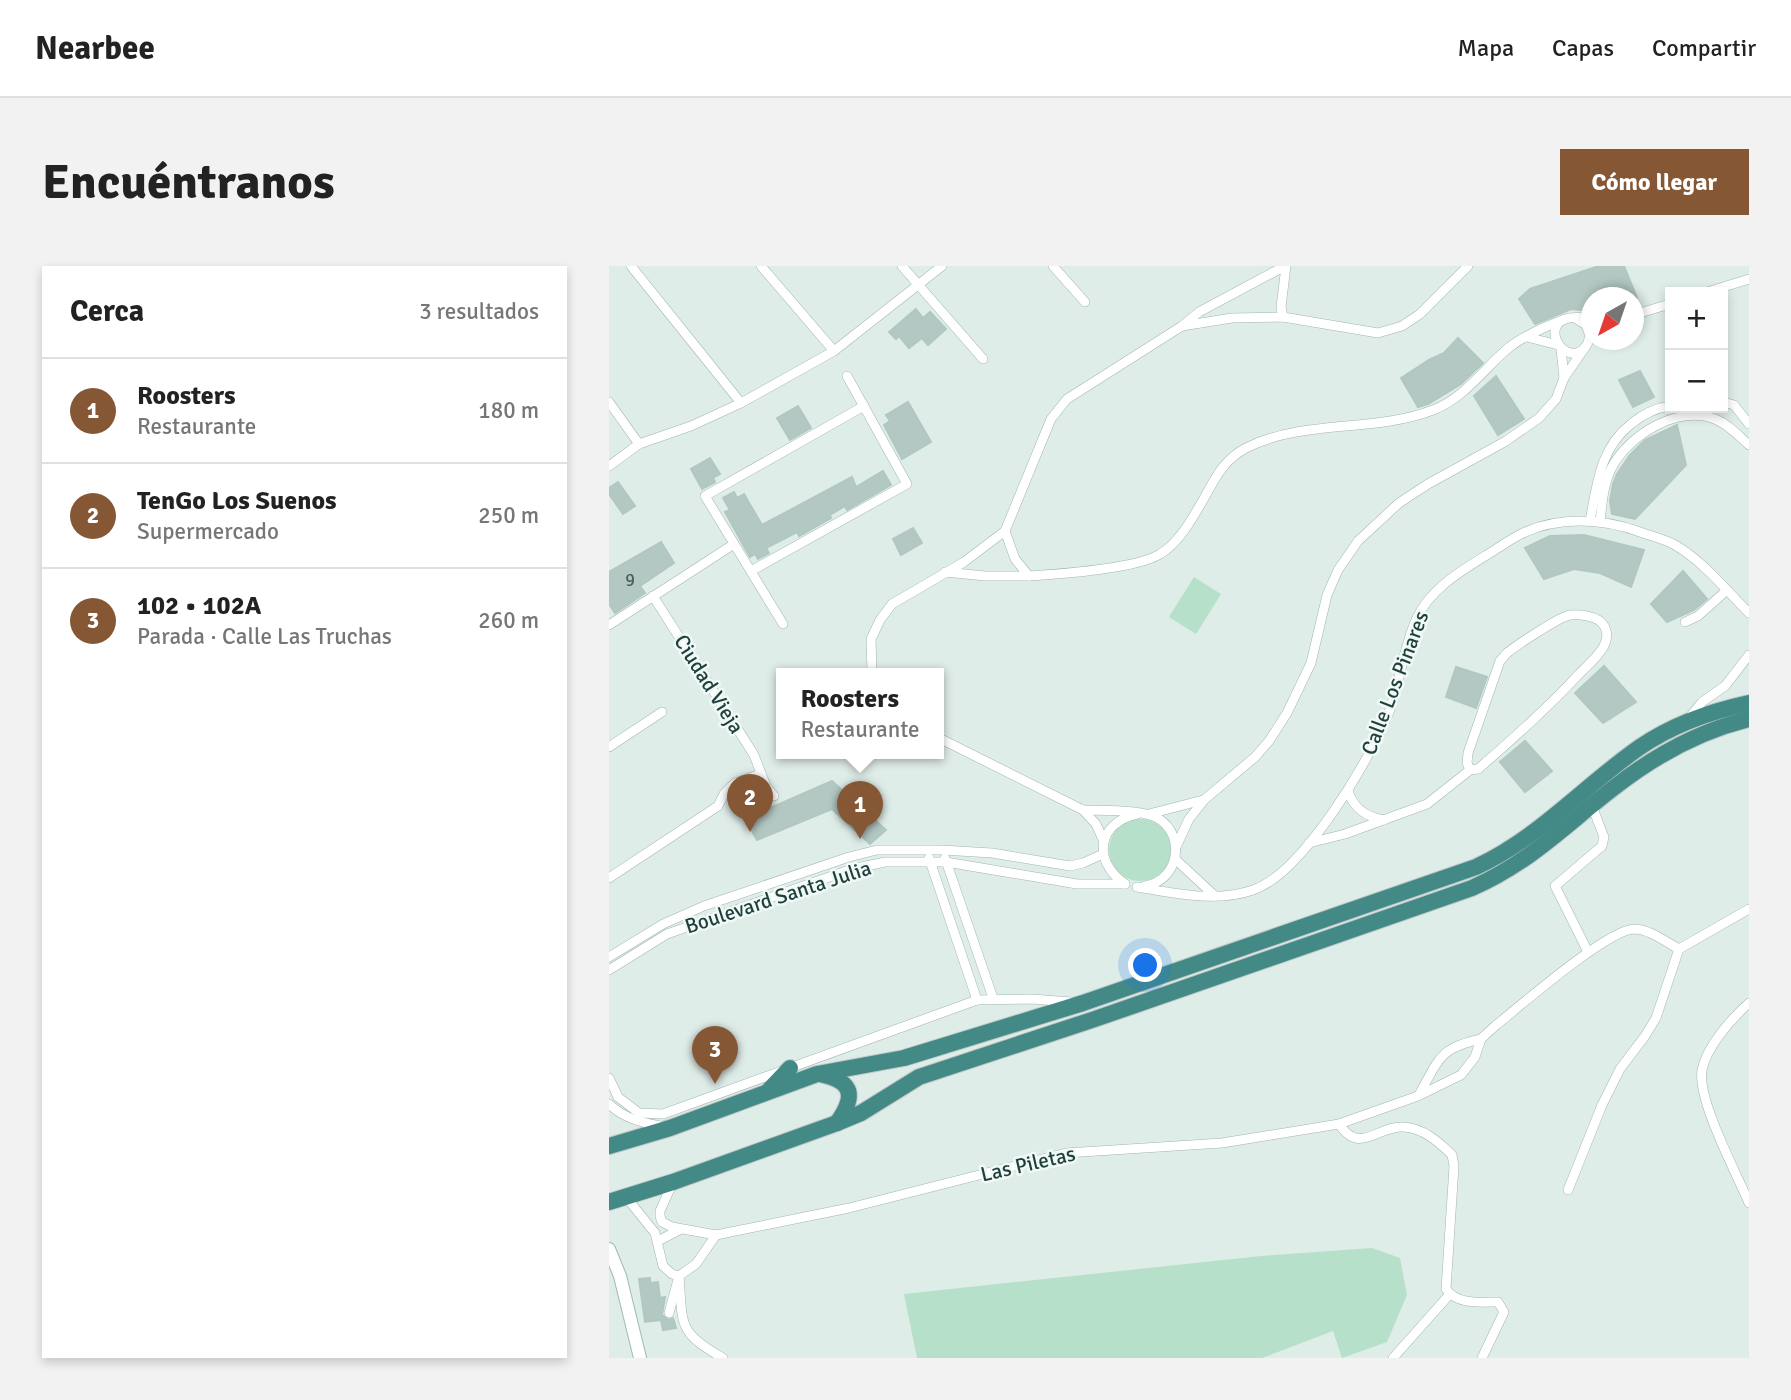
<!DOCTYPE html>
<html lang="es">
<head>
<meta charset="utf-8">
<style>
  :root { --surface:#fff; --page:#f2f2f2; --text:#222; --muted:#767676; --line:#e0e0e0; --accent:#855734 }
  body { margin:0; font-family:Signika,sans-serif; background:var(--page); color:var(--text) }
  .controls { position:absolute; right:21px; top:21px; display:grid; overflow:hidden; border-radius:0px; box-shadow:0 4px 10px #0003 }
  .controls button { width:63px; height:63px; display:grid; place-items:center; padding:0; border:0; border-bottom:2px solid var(--line); background:var(--surface); color:var(--text); font:35px sans-serif }
  .compass { position:absolute; left:972px; top:21px; width:63px; height:63px; border-radius:50%; background:var(--surface); box-shadow:0 4px 10px #0003; rotate:220deg }
  .you { position:absolute; left:537px; top:700px; width:24px; height:24px; margin:-18px; border:5px solid #fff; border-radius:50%; background:#1a73e8; box-shadow:0 0 0 10px #1a73e833 }
  .badge { display:grid; place-items:center; width:46px; height:46px; border-radius:50%; background:var(--accent); color:#fff; font-size:23px; font-weight:700 }
  .pin { position:absolute; translate:-50% -58px; filter:drop-shadow(0 2px 4px #0008) }
  .pin::after { content:''; position:absolute; top:37px; width:24px; height:21px; background:inherit; clip-path:polygon(0 0,100% 0,50% 100%) }
  .popup { position:absolute; left:167px; top:402px; width:168px; height:91px; box-sizing:border-box; display:grid; place-content:center; border-radius:0px; background:var(--surface); filter:drop-shadow(0 2px 5px #0005); font-size:23px; white-space:nowrap; color:var(--muted) }
  .popup b { font-size:26px; color:var(--text) }
  .popup::after { content:''; position:absolute; left:50%; top:100%; margin-left:-14px; border:14px solid transparent; border-top-color:var(--surface) }
  .list { margin:0; padding:0; list-style:none }
  h2 { display:flex; justify-content:space-between; align-items:center; height:91px; margin:0; padding:0 28px; font-size:30px }
  h2 small { font-size:23px; font-weight:400; color:var(--muted) }
  .list li { display:grid; grid-template-columns:46px 1fr auto; gap:21px; align-items:center; box-sizing:border-box; height:105px; padding:0 28px; border-top:2px solid var(--line) }
  .list b { display:block; font-size:26px; white-space:nowrap }
  .list p { margin:0; font-size:23px; white-space:nowrap; color:var(--muted) }
  .list em { font-size:23px; font-style:normal; color:var(--muted) }
  .map { position:relative; flex:none; width:1140px; height:1092px; overflow:hidden; border-radius:0px }
  header { display:flex; align-items:center; gap:42px; box-sizing:border-box; height:98px; padding:0 35px; background:var(--surface); border-bottom:2px solid var(--line) }
  header strong { font-size:33px }
  nav { display:flex; gap:38px; margin-inline-start:auto; font-size:24px }
  .intro { display:flex; align-items:center; justify-content:space-between; box-sizing:border-box; height:168px; padding:0 42px }
  h1 { margin:0; font-size:49px }
  .button { padding:18px 32px; border-radius:0px; background:var(--accent); color:#fff; font-size:24px; font-weight:700 }
  main { display:flex; gap:42px; padding:0 42px }
  aside { flex:1; background:var(--surface); border-radius:0px; box-shadow:0 4px 10px #0003 }
  .map>svg:first-child { display:block }
  .green { fill:#b6e0c9 }
  .building { fill:#b4c8c3; stroke:#b1c7c2; stroke-width:2 }
  .lines { fill:none; stroke-linecap:round; stroke-linejoin:round }
  .minor-casing { stroke:#a1b5b2; stroke-width:10 }
  .secondary-casing { stroke:#9cbab4; stroke-width:14 }
  .trunk-casing { stroke:#c0c9c8; stroke-width:18 }
  .minor { stroke:#fff; stroke-width:9 }
  .secondary { stroke:#fff; stroke-width:12 }
  .trunk { stroke:#438a87; stroke-width:16 }
  .labels { text-anchor:middle; dominant-baseline:central; stroke-width:5; stroke-linejoin:round; paint-order:stroke }
  .number-label { font-size:18px; fill:#44615e }
  .street-label { font-size:21px; fill:#1e3f3c; stroke:#f0f9f6 }
</style>
</head>
<body>
<header>
<strong>Nearbee</strong>
<nav><a>Mapa</a><a>Capas</a><a>Compartir</a></nav>
</header>
<div class="intro"><h1>Encuéntranos</h1><a class="button">Cómo llegar</a></div>
<main>
<aside>
<h2>Cerca<small>3 resultados</small></h2>
<ul class="list">
<li><span class="badge">1</span><div><b>Roosters</b><p>Restaurante</p></div><em>180 m</em></li>
<li><span class="badge">2</span><div><b>TenGo Los Suenos</b><p>Supermercado</p></div><em>250 m</em></li>
<li><span class="badge">3</span><div><b>102 • 102A</b><p>Parada · Calle Las Truchas</p></div><em>260 m</em></li>
</ul>
</aside>
<div class="map">
<svg width="1140" height="1092" viewBox="0 0 1140 1092">
  <rect width="100%" height="100%" fill="#dfede9"/>
  <g class="green">
    <path d="M585,311L612,328L587,368L560,351Z"/>
    <circle cx="531" cy="584" r="31"/>
    <path d="M763,982L791,992L798,1029L778,1076L733,1092L724,1065L653,1092H308L295,1028L652,990Z"/>
  </g>
  <g class="building">
    <path d="M990,0H1015L1028,32H983V45L962,43L926,58L910,33L921,23Z"/>
    <path d="M307,43L314,52L321,46L337,63L319,79L313,72L300,82L290,70L287,73L280,66Z"/>
    <path d="M849,72L874,97L852,118L819,138L809,141L792,112L820,94L835,87Z"/>
    <path d="M1031,105L1045,131L1024,141L1010,114Z"/>
    <path d="M887,110L915,153L889,169L865,130Z"/>
    <path d="M299,136L322,176L293,193L275,159L281,155L277,149Z"/>
    <path d="M189,140L202,162L181,174L168,152Z"/>
    <path d="M1068,159L1077,199L1026,253L1003,248L1001,235L1004,218L1008,208L1021,189L1036,174Z"/>
    <path d="M101,192L111,208L104,212L106,216L93,223L82,203Z"/>
    <path d="M274,205L282,219L238,244L236,240L221,249L222,252L190,270L188,266L157,282L160,287L149,293L146,288L141,291L116,246L121,244L114,232L125,226L128,232L135,228L153,259L243,211L247,221Z"/>
    <path d="M9,216L26,240L14,248L0,228V222Z"/>
    <path d="M304,262L313,277L292,289L284,273Z"/>
    <path d="M975,269L1035,284L1022,321L991,307L965,303L935,313L916,282L941,270Z"/>
    <path d="M52,276L65,297L31,320L36,327L6,347L0,338V306Z"/>
    <path d="M1074,305L1098,333L1085,344L1058,356L1042,338Z"/>
    <path d="M995,400L1027,436L994,457L966,427Z"/>
    <path d="M847,401L878,411L867,442L837,431Z"/>
    <path d="M916,475L943,505L916,526L891,496Z"/>
    <path d="M223,515L277,564L261,578L223,543L148,574L136,553Z"/>
    <path d="M41,1012V1017L49,1016L51,1032L56,1031L53,1049L59,1054L64,1052L67,1062L54,1064L52,1054L36,1056L30,1013Z"/>
  </g>
  <g class="lines">
    <defs>
      <g id="minor">
        <path d="M22,0L132,137"/>
        <path d="M152,0L225,85"/>
        <path d="M293,0L374,93"/>
        <path d="M444,0L476,36"/>
        <path d="M1098,26L1140,13"/>
        <path d="M1024,49L1061,38"/>
        <path d="M674,51L672,41L677,0"/>
        <path d="M966,52L977,59C981,66 982,73 977,80C958,105 928,58 960,52C967,51 975,52 982,52"/>
        <path d="M573,60L590,46L676,0"/>
        <path d="M918,71L949,79"/>
        <path d="M952,83L955,112"/>
        <path d="M0,136L30,178"/>
        <path d="M1114,136L1125,139L1140,158"/>
        <path d="M0,200L30,178L82,160L132,137L225,85L333,0"/>
        <path d="M981,255C988,219 991,182 1022,158C1034,148 1046,142 1061,140"/>
        <path d="M991,256C993,238 994,220 1002,203C1018,170 1069,138 1106,153C1119,158 1130,170 1140,179"/>
        <path d="M396,265L406,293L420,310C450,308 527,303 551,288C570,277 583,253 594,234C606,213 614,194 637,182C694,153 764,167 824,144C854,133 874,104 897,84C912,71 935,61 954,54"/>
        <path d="M142,305L298,218L238,110"/>
        <path d="M336,306L376,310H420"/>
        <path d="M44,330L145,489L157,520L165,530"/>
        <path d="M1076,356L1089,350L1118,324"/>
        <path d="M174,358L96,230L255,140"/>
        <path d="M0,359L125,278"/>
        <path d="M263,407L262,373L271,354L283,338L355,296L396,265L442,153L458,133L573,60L623,52L674,51L769,67L793,60L811,48L859,0"/>
        <path d="M1079,453L1093,436L1116,420L1140,389"/>
        <path d="M330,472L474,544L487,558L495,576"/>
        <path d="M0,481L53,446"/>
        <path d="M739,525C745,543 757,551 775,554"/>
        <path d="M474,544C494,545 534,543 550,553C578,571 569,615 536,620"/>
        <path d="M540,548L594,534"/>
        <path d="M700,577L736,568L818,538L861,504L869,503C904,473 939,442 970,408C978,400 989,391 995,380C999,372 999,363 992,356C985,350 971,348 961,349C950,351 908,379 898,387L891,395L859,487L858,497L861,504"/>
        <path d="M567,581L580,553L596,533L646,491L660,475L678,447L702,397L718,329L729,304L749,275L790,237L819,218L897,175L930,152L947,133L955,112L977,80"/>
        <path d="M320,592L368,734"/>
        <path d="M336,592L384,732"/>
        <path d="M566,593L606,630"/>
        <path d="M0,612L109,540L115,528L126,517L152,508"/>
        <path d="M516,618C483,595 488,557 528,548"/>
        <path d="M528,621C565,627 607,637 644,624C694,607 761,494 780,446C791,416 794,383 807,354C819,325 850,306 876,290C888,283 900,274 912,268C949,250 993,252 1031,266C1042,270 1055,273 1066,279C1094,295 1117,324 1140,347"/>
        <path d="M979,686L946,620L993,580L995,571L983,540"/>
        <path d="M0,691L54,658L95,640L240,591L268,584H333L383,587L461,600L474,597L494,588"/>
        <path d="M0,704L58,668L243,603L276,596H337L468,618H516"/>
        <path d="M1140,737C1122,753 1098,780 1093,804C1088,834 1127,906 1140,937"/>
        <path d="M0,812L9,831L30,847L54,848L368,734L423,733L462,736"/>
        <path d="M810,829C830,793 830,782 872,773"/>
        <path d="M0,838C17,854 33,856 56,861"/>
        <path d="M730,858C751,890 769,859 795,861C814,862 830,876 843,889L845,900L837,1023C848,1039 871,1036 889,1036L895,1046L873,1092"/>
        <path d="M64,916L51,945V950L53,956L63,961L107,969L240,942L457,887L613,877L730,858L809,830L852,809L866,791L872,773L886,760C911,740 998,664 1025,663C1040,663 1057,676 1070,683"/>
        <path d="M959,924L993,839L1011,803L1036,770L1047,752L1070,683L1140,643"/>
        <path d="M17,931L46,967L54,1000L63,1008L70,1010"/>
        <path d="M49,975L72,963"/>
        <path d="M70,1010C74,1059 68,1066 114,1092"/>
        <path d="M60,1047L70,1010L87,998L107,969"/>
        <path d="M784,1092L841,1028"/>
      </g>
      <path id="secondary" d="M0,983L11,1010L31,1092"/>
      <g id="trunk">
        <path d="M210,808C245,815 247,830 228,857"/>
        <path d="M161,823L181,802"/>
        <path d="M0,880L61,862L208,808L295,792L474,737L867,601C930,572 975,520 1031,481C1063,459 1103,445 1140,437"/>
        <path d="M0,936L64,916L228,857L252,847L310,811L483,754L863,622C922,596 957,558 1007,520C1047,489 1090,465 1140,453"/>
      </g>
    </defs>
    <use href="#minor" class="minor-casing"/>
    <use href="#secondary" class="secondary-casing"/>
    <use href="#trunk" class="trunk-casing"/>
    <use href="#minor" class="minor"/>
    <use href="#secondary" class="secondary"/>
    <use href="#trunk" class="trunk"/>
  </g>
  <g class="labels">
    <g class="number-label">
      <text x="21" y="314">9</text>
    </g>
    <g class="street-label">
      <text transform="translate(786 417) rotate(-69)">Calle Los Pinares</text>
      <text transform="translate(100 418) rotate(58)">Ciudad Vieja</text>
      <text transform="translate(169 631) rotate(-18)">Boulevard Santa Julia</text>
      <text transform="translate(419 898) rotate(-13)">Las Piletas</text>
    </g>
  </g>
</svg>
<div class="controls">
<button>+</button>
<button>−</button>
</div>
<svg class="compass" viewBox="-18 -18 36 36"><path d="M0-13l5 13h-10z" fill="#e53935"/><path d="M0 13l5-13h-10z" fill="#767676"/></svg>
<div class="you"></div>
<div class="pin badge" style="left:251px;top:573px">1</div>
<div class="popup"><b>Roosters</b>Restaurante</div>
<div class="pin badge" style="left:141px;top:566px">2</div>
<div class="pin badge" style="left:106px;top:818px">3</div>
</div>
</main>
</body>
</html>
